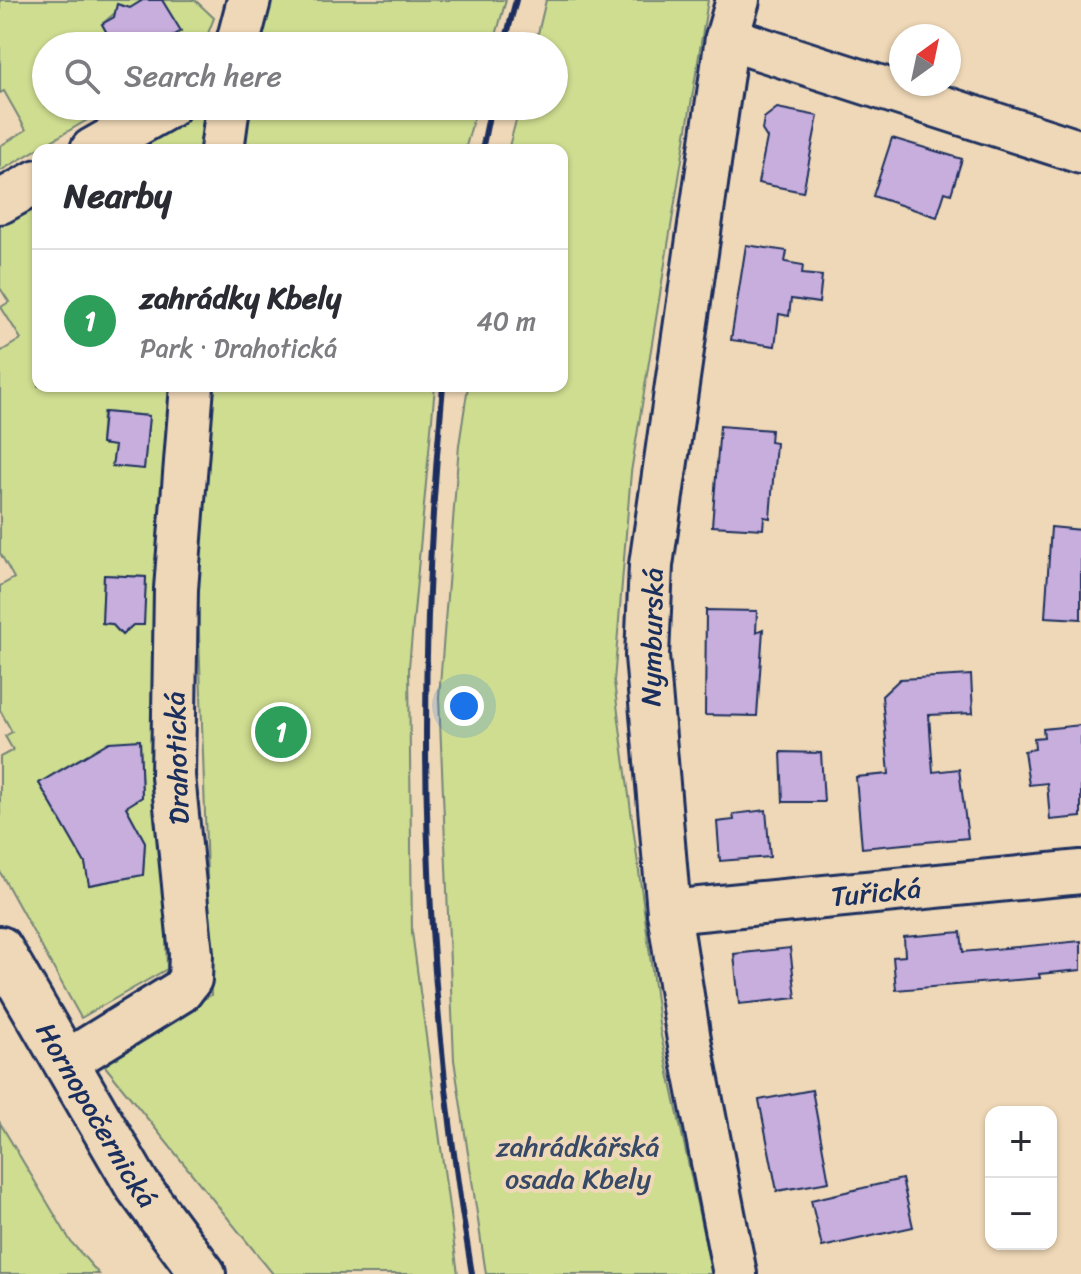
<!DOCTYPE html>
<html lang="en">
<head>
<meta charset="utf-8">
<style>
  :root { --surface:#fff; --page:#f7f7f7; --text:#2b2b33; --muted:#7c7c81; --line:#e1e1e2; --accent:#d1495b }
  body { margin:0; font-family:Sriracha,sans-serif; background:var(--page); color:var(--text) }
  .controls { position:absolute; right:24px; bottom:24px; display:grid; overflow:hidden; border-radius:16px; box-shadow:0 2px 6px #0004 }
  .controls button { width:72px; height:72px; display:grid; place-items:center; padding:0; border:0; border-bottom:2px solid var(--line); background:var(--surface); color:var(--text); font:40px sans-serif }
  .compass { position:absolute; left:889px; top:24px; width:72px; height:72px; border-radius:50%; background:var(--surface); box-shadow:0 2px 6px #0004; rotate:33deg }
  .you { position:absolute; left:464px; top:706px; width:28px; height:28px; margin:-20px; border:6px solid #fff; border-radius:50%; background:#1a73e8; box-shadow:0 0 0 12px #1a73e833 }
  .badge { display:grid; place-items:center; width:52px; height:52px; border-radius:50%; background:var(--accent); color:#fff; font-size:26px; font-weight:700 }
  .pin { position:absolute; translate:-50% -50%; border:4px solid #fff; box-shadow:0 2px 8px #0006 }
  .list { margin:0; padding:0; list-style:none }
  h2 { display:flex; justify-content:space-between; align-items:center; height:104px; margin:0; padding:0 32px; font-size:34px }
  h2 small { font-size:26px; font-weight:400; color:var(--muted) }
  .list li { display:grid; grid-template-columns:52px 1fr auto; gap:24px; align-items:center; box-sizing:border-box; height:144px; padding:0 32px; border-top:2px solid var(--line) }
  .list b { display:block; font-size:30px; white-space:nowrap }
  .list p { margin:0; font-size:26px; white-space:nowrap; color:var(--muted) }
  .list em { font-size:26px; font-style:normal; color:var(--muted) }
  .icon { flex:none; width:44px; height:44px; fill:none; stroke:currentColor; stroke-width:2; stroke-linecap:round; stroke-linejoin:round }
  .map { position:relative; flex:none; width:1081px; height:1274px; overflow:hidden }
  .search { position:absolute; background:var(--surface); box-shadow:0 2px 6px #0004; left:32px; top:32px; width:536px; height:88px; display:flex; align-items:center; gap:20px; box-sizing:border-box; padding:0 28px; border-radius:44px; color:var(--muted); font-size:30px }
  .panel { position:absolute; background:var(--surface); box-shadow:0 2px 6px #0004; left:32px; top:144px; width:536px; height:248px; border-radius:16px }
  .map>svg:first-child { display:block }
  .green { fill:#cedd90; stroke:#748677; stroke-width:2; fill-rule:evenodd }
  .building { fill:#c7aedc; stroke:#1b2f5e; stroke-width:2 }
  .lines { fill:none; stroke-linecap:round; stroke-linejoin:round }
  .minor-casing { stroke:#1b2f5e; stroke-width:48 }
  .tertiary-casing { stroke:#1b2f5e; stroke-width:50 }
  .minor { stroke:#efd8b7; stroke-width:42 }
  .tertiary { stroke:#efd8b7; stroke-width:44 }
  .rail { stroke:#1b2f5e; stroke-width:6 }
  .labels { text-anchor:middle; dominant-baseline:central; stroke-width:8; stroke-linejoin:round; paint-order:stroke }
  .street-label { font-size:28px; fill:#1b2f5e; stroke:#efd8b7 }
  .park-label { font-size:28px; fill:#364966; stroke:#efd8b7 }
</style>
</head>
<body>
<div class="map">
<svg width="1081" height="1274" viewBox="0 0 1081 1274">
  <rect width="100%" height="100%" fill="#efd8b7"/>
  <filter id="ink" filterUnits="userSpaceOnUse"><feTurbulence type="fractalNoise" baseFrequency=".0125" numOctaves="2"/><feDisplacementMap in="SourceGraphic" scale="16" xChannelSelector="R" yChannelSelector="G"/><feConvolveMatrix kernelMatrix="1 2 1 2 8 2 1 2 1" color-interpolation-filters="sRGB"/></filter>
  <g filter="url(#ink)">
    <g class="green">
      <path d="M0,0H156L142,1L130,8L123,6L102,24L114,46H46V106H111L0,171V146L26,130L4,91L0,93Z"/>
      <path d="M162,0H195L214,18L203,46H169L166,40L180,31Z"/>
      <path d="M263,0H506L493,46H251Z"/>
      <path d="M546,0H708L631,472L614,682L660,1031L712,1274H486L454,1060L439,697L459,445L468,386H562V150H508L520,106H554V46H535Z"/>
      <path d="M196,106H205L214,113L209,150H121Z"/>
      <path d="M240,106H477L465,150H236Z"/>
      <path d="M38,199V386H177L162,495L156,622L167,969L81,1018L0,872V757L13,750L5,736L12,732L0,710V586L14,578L0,553V352L21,339L1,307L9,302L0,288V221ZM103,412L149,416L144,468L113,466L115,446L101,444ZM104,575L146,577L143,625H133L122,635L112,624L102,623ZM140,740L142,797L126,807L145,842L143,875L90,885L85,863L39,783C72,763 101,742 140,740Z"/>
      <path d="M212,386H435L409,667L412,932L458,1274H273L100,1060L211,995L196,544Z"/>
      <path d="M0,1123L71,1242L99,1274H0Z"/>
    </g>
    <g class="building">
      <path d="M143,0H162L181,31L157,46H114L102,24L114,17L117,4L130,8Z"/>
      <path d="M777,108L818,116L803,192L758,183L767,138L762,130L764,118Z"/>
      <path d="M892,138L962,159L951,194L945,192L937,217L873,196Z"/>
      <path d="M746,245L787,251L785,262L803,265L802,274L822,276L819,303L791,299L789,316L779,314L775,346L731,340Z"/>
      <path d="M104,412L149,416L144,469L112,466L115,446L101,444Z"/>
      <path d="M720,426L771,430L770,442L776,443L770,518L764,517L763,529L712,526Z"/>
      <path d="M1051,527L1081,530V619L1045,617Z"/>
      <path d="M104,575L146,577L144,625H133L122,635L112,624L102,623Z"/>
      <path d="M706,610L757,611L756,632L763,629L757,716L705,715Z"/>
      <path d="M971,675L973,713L929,715L933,772L959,769L968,838L862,848L856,777L889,774L882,696L900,679Z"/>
      <path d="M1081,725V817L1050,820L1047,783L1029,785L1024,751L1035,749L1034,738L1044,737L1043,729Z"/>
      <path d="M140,740L142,797L126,807L145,842L143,875L89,885L85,863L39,783L109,742Z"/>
      <path d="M781,752L821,753L824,802H783Z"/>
      <path d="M766,810L770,857L720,861L717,822L734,820L733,814Z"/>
      <path d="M961,932L963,952L1081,941V970L1039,974L1040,978L896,990L893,957L905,956L904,937Z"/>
      <path d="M790,948L796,998L739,1004L734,954Z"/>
      <path d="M812,1090L829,1182L777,1191L759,1100Z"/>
      <path d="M902,1179L913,1227L822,1247L811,1200Z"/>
    </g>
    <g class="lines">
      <defs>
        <g id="minor">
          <path d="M727,38L1081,152"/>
          <path d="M237,46L249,0"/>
          <path d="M92,150L169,106"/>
          <path d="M222,150L228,106"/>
          <path d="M0,202L38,181"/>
          <path id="s1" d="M669,912L1081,872"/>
          <path d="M66,1062L181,991L190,979L191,954L173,776L176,589L192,386"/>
          <path d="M735,1274L689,1040L669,912L647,656L651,565L727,38L738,0"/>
        </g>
        <g id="tertiary">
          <path id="s2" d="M0,949L137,1185L203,1274"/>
        </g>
      </defs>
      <use href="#minor" class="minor-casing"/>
      <use href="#tertiary" class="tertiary-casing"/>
      <use href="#minor" class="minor"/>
      <use href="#tertiary" class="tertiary"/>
      <g class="rail">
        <path d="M504,46L516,0"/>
        <path d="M482,150L491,106"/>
        <path d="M443,386C414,690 421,973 472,1274"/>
      </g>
    </g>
  </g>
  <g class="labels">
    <g class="street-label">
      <text transform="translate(652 637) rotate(-89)">Nymburská</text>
      <text transform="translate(177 758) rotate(-92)">Drahotická</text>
      <text stroke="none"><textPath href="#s1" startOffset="208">Tuřická</textPath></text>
      <text stroke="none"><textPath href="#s2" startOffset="192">Hornopočernická</textPath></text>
    </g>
    <g class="park-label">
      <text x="578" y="1146">zahrádkářská<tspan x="578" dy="32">osada Kbely</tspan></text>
    </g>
  </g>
</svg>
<div class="controls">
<button>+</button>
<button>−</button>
</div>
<svg class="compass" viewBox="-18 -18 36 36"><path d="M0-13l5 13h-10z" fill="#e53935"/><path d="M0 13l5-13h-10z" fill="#7c7c81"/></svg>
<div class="you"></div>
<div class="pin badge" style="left:281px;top:732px;background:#2e9e5b">1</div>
<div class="search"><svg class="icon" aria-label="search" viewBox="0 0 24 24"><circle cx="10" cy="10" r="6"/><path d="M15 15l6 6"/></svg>Search here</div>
<section class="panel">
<h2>Nearby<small></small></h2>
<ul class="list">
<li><span class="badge" style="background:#2e9e5b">1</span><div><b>zahrádky Kbely</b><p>Park · Drahotická</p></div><em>40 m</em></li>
</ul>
</section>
</div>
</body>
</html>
